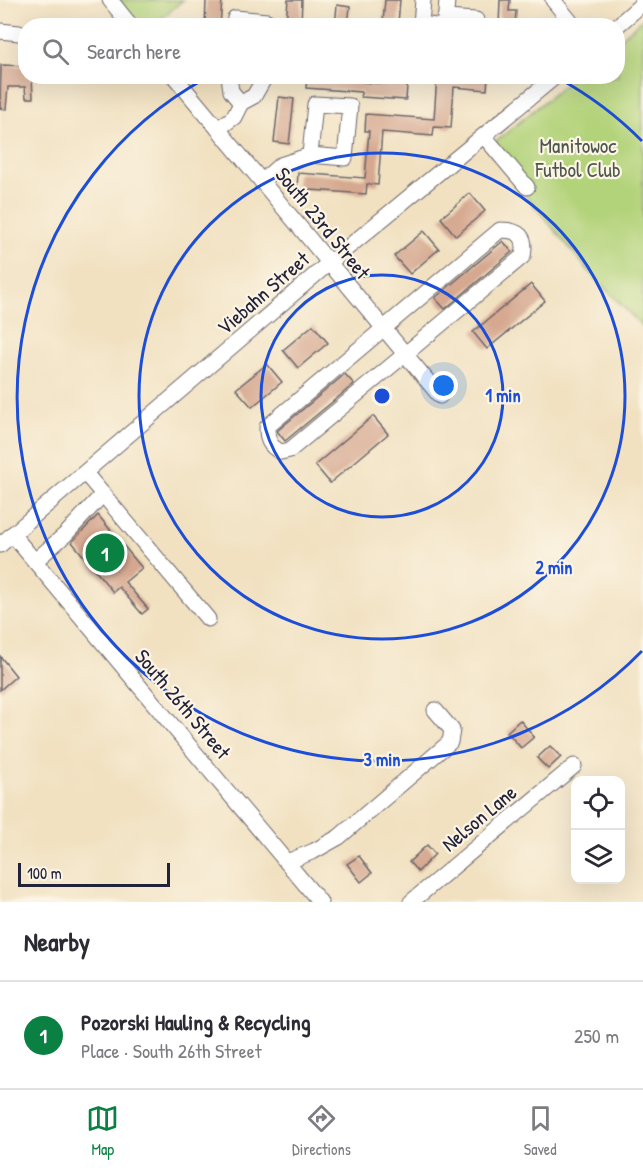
<!DOCTYPE html>
<html lang="en">
<head>
<meta charset="utf-8">
<style>
  :root { --surface:#fff; --page:#f7f7f7; --text:#2b2b33; --muted:#7c7c81; --line:#e1e1e2; --accent:#0b8043 }
  body { margin:0; font-family:"Patrick Hand",sans-serif; background:var(--page); color:var(--text) }
  .controls { position:absolute; right:18px; bottom:18px; display:grid; overflow:hidden; border-radius:12px; box-shadow:0 6px 24px #0002 }
  .controls button { width:54px; height:54px; display:grid; place-items:center; padding:0; border:0; border-bottom:2px solid var(--line); background:var(--surface); color:var(--text); font:30px sans-serif }
  .scale { position:absolute; left:18px; bottom:15px; width:152px; box-sizing:border-box; padding-left:6px; border:3px solid #22223b; border-top:0; font-size:16px; line-height:21px; white-space:nowrap; color:#22223b; -webkit-text-stroke:4px #fcf5e5; paint-order:stroke }
  .you { position:absolute; left:444px; top:386px; width:21px; height:21px; margin:-15px; border:4px solid #fff; border-radius:50%; background:#1a73e8; box-shadow:0 0 0 9px #1a73e833 }
  .badge { display:grid; place-items:center; width:39px; height:39px; border-radius:50%; background:var(--accent); color:#fff; font-size:20px; font-weight:700 }
  .pin { position:absolute; translate:-50% -50%; border:3px solid #fff; box-shadow:0 2px 6px #0006 }
  .list { margin:0; padding:0; list-style:none }
  h2 { display:flex; justify-content:space-between; align-items:center; height:78px; margin:0; padding:0 24px; font-size:26px }
  h2 small { font-size:20px; font-weight:400; color:var(--muted) }
  .list li { display:grid; grid-template-columns:39px 1fr auto; gap:18px; align-items:center; box-sizing:border-box; height:108px; padding:0 24px; border-top:2px solid var(--line) }
  .list b { display:block; font-size:22px; white-space:nowrap }
  .list p { margin:0; font-size:20px; white-space:nowrap; color:var(--muted) }
  .list em { font-size:20px; font-style:normal; color:var(--muted) }
  .icon { flex:none; width:33px; height:33px; fill:none; stroke:currentColor; stroke-width:2; stroke-linecap:round; stroke-linejoin:round }
  .map { position:relative; flex:none; width:643px; height:902px; overflow:hidden }
  .search { position:absolute; background:var(--surface); box-shadow:0 6px 24px #0002; left:18px; right:18px; top:18px; height:66px; display:flex; align-items:center; gap:15px; box-sizing:border-box; padding:0 21px; border-radius:24px; color:var(--muted); font-size:22px }
  .sheet { height:186px; background:var(--surface) }
  nav { display:flex; justify-content:space-around; align-items:center; box-sizing:border-box; height:84px; border-top:2px solid var(--line); background:var(--surface); font-size:16px; color:var(--muted) }
  nav a { display:grid; justify-items:center; gap:3px }
  nav .on { color:var(--accent) }
  .map>svg:first-child { display:block }
  .green { fill:#b3d37a; stroke:#6a7a5a; stroke-width:1.5 }
  .building { fill:#d6a890 }
  .lines { fill:none; stroke-linecap:round; stroke-linejoin:round }
  .minor-casing { stroke:#6a656a; stroke-width:17 }
  .minor { stroke:#fff; stroke-width:15 }
  .ring { fill:none; stroke:#1d4ed8; stroke-width:3 }
  .labels { text-anchor:middle; dominant-baseline:central; stroke-width:4.5; stroke-linejoin:round; paint-order:stroke }
  .park-label { font-size:21px; fill:#4e574e; stroke:#fcf5e5 }
  .street-label { font-size:21px; fill:#22223b; stroke:#fcf5e5 }
  .centre { fill:#1d4ed8; stroke:#fcf5e5; stroke-width:3 }
  .ring-label { font-size:18px; text-anchor:middle; font-weight:bold; fill:#1d4ed8; stroke:#fcf5e5; stroke-width:4.5; stroke-linejoin:round; paint-order:stroke }
</style>
</head>
<body>
<div class="map">
<svg width="643" height="902" viewBox="0 0 643 902">
  <rect width="100%" height="100%" fill="#fcf5e5"/>
  <filter id="ink" filterUnits="userSpaceOnUse"><feTurbulence type="fractalNoise" baseFrequency=".0167" numOctaves="2"/><feDisplacementMap in="SourceGraphic" scale="12" xChannelSelector="R" yChannelSelector="G"/><feConvolveMatrix kernelMatrix="1 2 1 2 8 2 1 2 1" color-interpolation-filters="sRGB"/></filter>
  <filter id="wash" filterUnits="userSpaceOnUse"><feTurbulence type="fractalNoise" baseFrequency=".008" numOctaves="4" result="noise"/><feDisplacementMap in="SourceGraphic" scale="24" xChannelSelector="R" yChannelSelector="G"/><feGaussianBlur stdDeviation="1.35" result="paint"/><feColorMatrix in="noise" values="0 0 0 0 0 0 0 0 0 0 0 0 0 0 0 0 0 1.4 0 .05"/><feComposite in="paint" operator="in"/></filter>
  <g filter="url(#wash)">
    <rect width="100%" height="100%" fill="#f1e1c1"/>
    <g class="green">
      <path d="M119,0H183L153,26L140,25Z"/>
      <path d="M643,19V327L594,277L487,149L574,77L618,76V40Z"/>
    </g>
    <g id="blocks">
      <g class="building">
        <path d="M206,0H222L220,26H205Z"/>
        <path d="M288,0H302L301,24L286,23Z"/>
        <path d="M385,0H400L398,23L383,22Z"/>
        <path d="M500,0H510L509,11H516L515,26H499Z"/>
        <path d="M337,5L350,7L348,26H335Z"/>
        <path d="M1,65L26,66V76H32L33,98H26L25,87H8L6,109L0,108Z"/>
        <path d="M307,76L363,78V82L407,85L406,100L361,97V92L306,88Z"/>
        <path d="M437,76H488L487,90L454,87L451,128L434,127L433,136L382,132L378,185L367,184L366,194L297,189L298,173L365,178L369,131H365L366,114L434,119Z"/>
        <path d="M279,97L294,99L289,144L274,142Z"/>
        <path d="M470,193L485,211L456,236L441,218Z"/>
        <path d="M424,231L439,249L410,274L394,256Z"/>
        <path d="M503,241L512,252L445,309L435,298Z"/>
        <path d="M531,284L545,301L487,349L473,332Z"/>
        <path d="M313,325L328,343L298,368L283,350Z"/>
        <path d="M267,364L282,382L252,407L236,389Z"/>
        <path d="M345,374L354,384L285,441L277,431Z"/>
        <path d="M373,416L388,434L330,483L315,465Z"/>
        <path d="M98,515L142,568L125,582L148,609L142,614L119,587L113,592L72,542Z"/>
        <path d="M0,656L16,676L0,690Z"/>
        <path d="M520,720L534,737L521,748L507,732Z"/>
        <path d="M550,746L561,757L548,769L537,758Z"/>
        <path d="M427,845L435,854L418,872L409,862Z"/>
        <path d="M359,856L372,873L361,882L347,864Z"/>
      </g>
    </g>
  </g>
  <g filter="url(#ink)">
    <use href="#blocks" fill-opacity="0" stroke="#6a656a" stroke-width="1.5"/>
    <g class="lines">
      <defs>
        <g id="minor">
          <path d="M110,0L131,26"/>
          <path d="M423,0L421,24L436,26"/>
          <path d="M553,0L574,26"/>
          <path d="M445,18L476,20V26"/>
          <path d="M234,26L235,18L267,21V26"/>
          <path d="M445,26L447,0"/>
          <path d="M617,26L643,3"/>
          <path d="M0,31L19,33"/>
          <path d="M174,76L440,396"/>
          <path d="M229,76L231,91L241,103"/>
          <path d="M218,129L234,117L241,103L254,96L262,82L263,76"/>
          <path d="M484,136L527,187"/>
          <path d="M262,181L280,165L310,155L345,158L350,106L315,104L310,155"/>
          <path d="M500,230C519,230 527,236 523,256L290,450L281,452C269,446 267,440 267,427Z"/>
          <path d="M85,473L208,619"/>
          <path d="M12,534L320,902"/>
          <path d="M0,545L329,263L556,76"/>
          <path d="M35,561L66,534L102,495"/>
          <path d="M287,862L314,851L339,837L450,742L452,730L435,710"/>
          <path d="M411,902L574,766"/>
        </g>
      </defs>
      <use href="#minor" class="minor-casing"/>
      <use href="#minor" class="minor"/>
    </g>
  </g>
  <g class="ring">
    <circle cx="382" cy="396" r="121"/>
    <circle cx="382" cy="396" r="243"/>
    <path d="M642 651A364 364 0 1 1 206 78M558 78A364 364 0 0 1 642 141"/>
  </g>
  <g class="labels">
    <g class="park-label">
      <text x="578" y="145">Manitowoc<tspan x="578" dy="24">Futbol Club</tspan></text>
    </g>
    <g class="street-label">
      <text transform="translate(323 223) rotate(51)">South 23rd Street</text>
      <text transform="translate(263 293) rotate(-41)">Viebahn Street</text>
      <text transform="translate(183 704) rotate(50)">South 26th Street</text>
      <text transform="translate(479 818) rotate(-40)">Nelson Lane</text>
    </g>
  </g>
  <circle cx="382" cy="396" r="9" class="centre"/>
  <g class="ring-label">
    <text x="503" y="402">1 min</text>
    <text x="554" y="574">2 min</text>
    <text x="382" y="766">3 min</text>
  </g>
</svg>
<div class="controls">
<button><svg class="icon" aria-label="locate" viewBox="0 0 24 24"><circle cx="12" cy="12" r="6"/><path d="M12 2v4M12 18v4M2 12h4M18 12h4"/></svg></button>
<button><svg class="icon" aria-label="layers" viewBox="0 0 24 24"><path d="M12 4l9 5-9 5-9-5zM3 14l9 5 9-5"/></svg></button>
</div>
<div class="scale">100 m</div>
<div class="you"></div>
<div class="pin badge" style="left:105px;top:553px">1</div>
<div class="search"><svg class="icon" aria-label="search" viewBox="0 0 24 24"><circle cx="10" cy="10" r="6"/><path d="M15 15l6 6"/></svg>Search here</div>
</div>
<section class="sheet">
<h2>Nearby<small></small></h2>
<ul class="list">
<li><span class="badge">1</span><div><b>Pozorski Hauling &amp; Recycling</b><p>Place · South 26th Street</p></div><em>250 m</em></li>
</ul>
</section>
<nav>
<a class="on"><svg class="icon" aria-label="map" viewBox="0 0 24 24"><path d="M3 6l6-2 6 2 6-2v14l-6 2-6-2-6 2zM9 4v14M15 6v14"/></svg>Map</a>
<a><svg class="icon" aria-label="directions" viewBox="0 0 24 24"><path d="M12 3l9 9-9 9-9-9zM9 14v-3h6M13 9l2 2-2 2"/></svg>Directions</a>
<a><svg class="icon" aria-label="saved" viewBox="0 0 24 24"><path d="M7 4h10v16l-5-4-5 4z"/></svg>Saved</a>
</nav>
</body>
</html>
